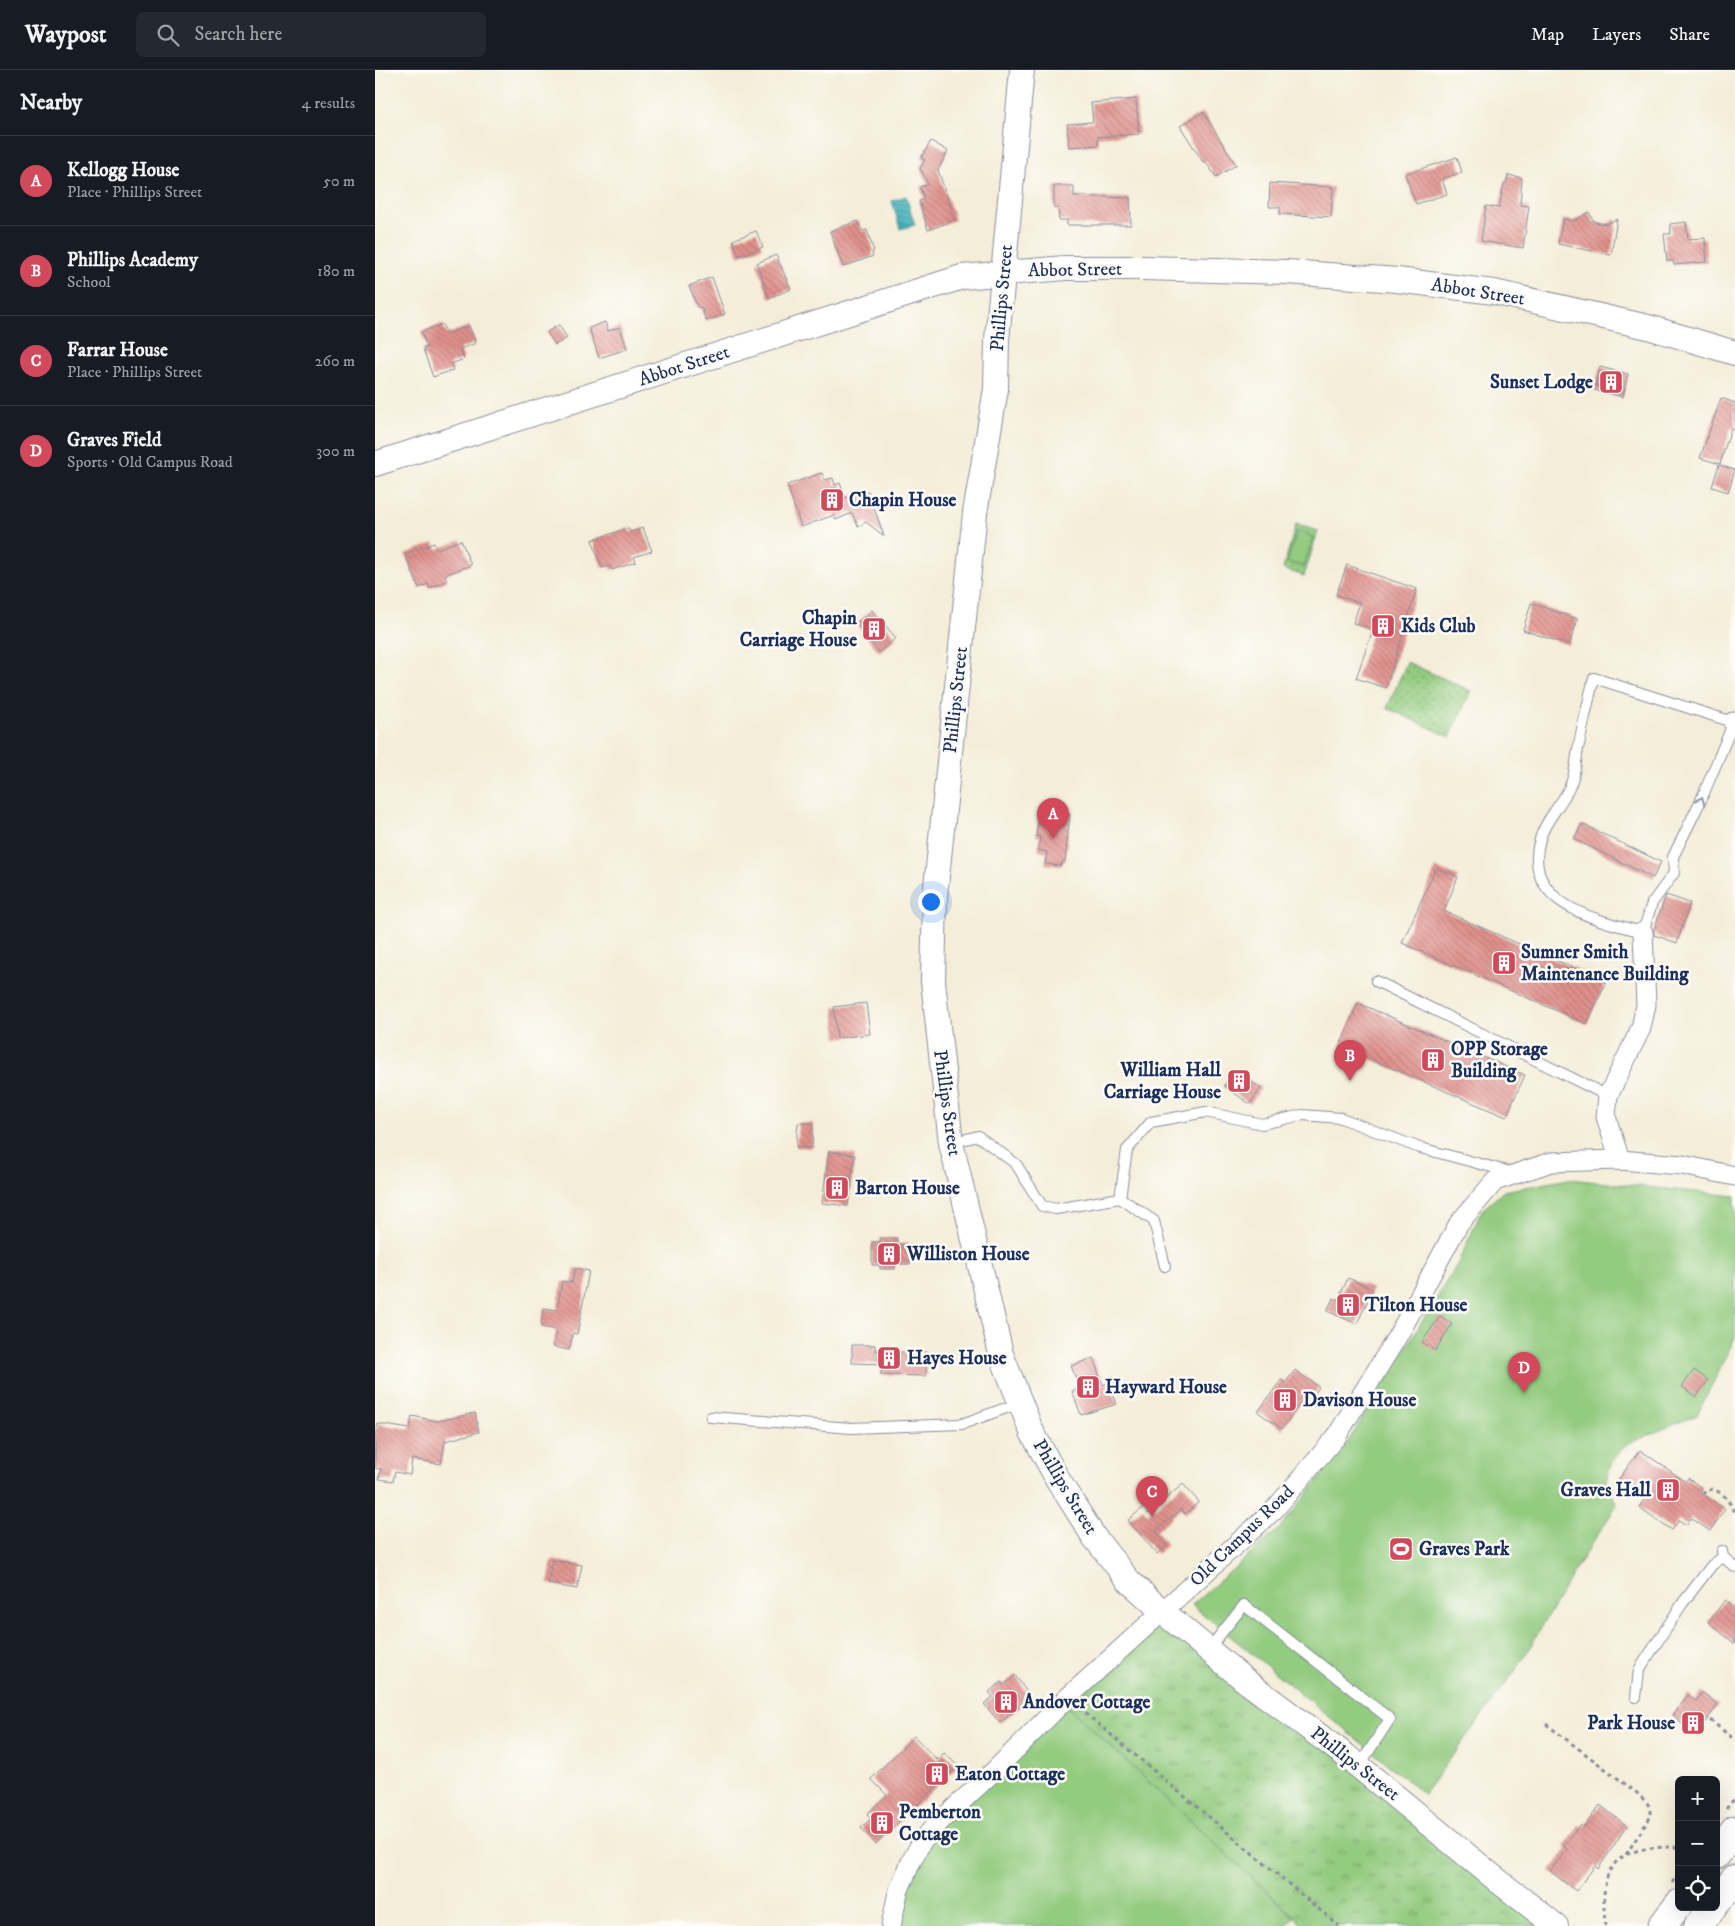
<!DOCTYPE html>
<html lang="en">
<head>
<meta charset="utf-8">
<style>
  :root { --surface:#171b24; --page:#242831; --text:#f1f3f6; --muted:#9ea1a6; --line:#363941; --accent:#d1495b }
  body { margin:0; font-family:"IM FELL DW Pica",serif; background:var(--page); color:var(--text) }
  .controls { position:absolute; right:15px; bottom:15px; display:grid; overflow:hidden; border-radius:8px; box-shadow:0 5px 20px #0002 }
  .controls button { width:45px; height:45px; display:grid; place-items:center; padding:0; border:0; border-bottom:1px solid var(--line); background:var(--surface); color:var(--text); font:25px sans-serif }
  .you { position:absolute; left:555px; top:831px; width:18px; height:18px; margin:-12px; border:4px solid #fff; border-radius:50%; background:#1a73e8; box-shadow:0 0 0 8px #1a73e833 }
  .badge { display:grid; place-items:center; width:32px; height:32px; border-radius:50%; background:var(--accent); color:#fff; font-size:16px; font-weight:700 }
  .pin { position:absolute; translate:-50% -41px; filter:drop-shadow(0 1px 2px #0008) }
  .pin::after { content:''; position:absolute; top:26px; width:18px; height:15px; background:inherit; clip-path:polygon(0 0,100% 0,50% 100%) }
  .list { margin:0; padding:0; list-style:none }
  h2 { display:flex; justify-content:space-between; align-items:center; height:65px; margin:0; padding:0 20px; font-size:21px }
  h2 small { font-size:16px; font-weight:400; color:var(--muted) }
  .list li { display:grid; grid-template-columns:32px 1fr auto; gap:15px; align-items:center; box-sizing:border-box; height:90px; padding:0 20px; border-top:1px solid var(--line) }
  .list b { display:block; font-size:19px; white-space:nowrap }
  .list p { margin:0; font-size:16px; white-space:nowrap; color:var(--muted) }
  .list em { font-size:16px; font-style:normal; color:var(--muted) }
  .icon { flex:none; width:28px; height:28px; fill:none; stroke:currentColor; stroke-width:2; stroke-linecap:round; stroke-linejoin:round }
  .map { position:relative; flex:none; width:1360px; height:1856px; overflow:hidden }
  header { display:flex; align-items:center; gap:30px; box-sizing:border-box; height:70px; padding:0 25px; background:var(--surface); border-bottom:1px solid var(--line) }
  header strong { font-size:24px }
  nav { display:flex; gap:28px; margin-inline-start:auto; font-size:18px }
  .search { width:350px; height:45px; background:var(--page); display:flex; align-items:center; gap:12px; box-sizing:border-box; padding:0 18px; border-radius:8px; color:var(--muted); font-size:19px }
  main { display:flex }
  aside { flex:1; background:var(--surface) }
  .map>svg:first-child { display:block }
  .grass { fill:url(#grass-tufts); stroke:#577d6e }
  .park { fill:url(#park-dots); stroke:#577d6e }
  .pitch { fill:#93cb7f; stroke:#577d6e }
  .water { fill:url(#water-rules); stroke:#2d708b }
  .building { fill:url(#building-back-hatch) }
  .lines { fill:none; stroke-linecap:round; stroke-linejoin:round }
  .service-casing { stroke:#888e9b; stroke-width:12 }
  .minor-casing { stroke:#888e9b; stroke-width:21 }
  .tertiary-casing { stroke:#888e9b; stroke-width:26 }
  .primary-casing { stroke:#888e9b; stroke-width:30 }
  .path { stroke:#888e9b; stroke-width:3; stroke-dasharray:4 4; stroke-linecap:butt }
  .service { stroke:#fff; stroke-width:10 }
  .minor { stroke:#fff; stroke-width:19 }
  .tertiary { stroke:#fff; stroke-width:24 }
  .primary { stroke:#fff; stroke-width:28 }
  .oneway { stroke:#8d97ae }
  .labels { text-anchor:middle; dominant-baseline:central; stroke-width:5; stroke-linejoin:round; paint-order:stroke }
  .street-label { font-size:19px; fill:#1b2f5e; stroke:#fdfcf7 }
  .poi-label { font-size:19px; font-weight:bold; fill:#1b2f5e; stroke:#fdfcf7; text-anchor:start }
</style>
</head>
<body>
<header>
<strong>Waypost</strong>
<div class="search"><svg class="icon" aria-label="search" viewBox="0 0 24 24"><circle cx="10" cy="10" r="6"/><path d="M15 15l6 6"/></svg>Search here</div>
<nav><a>Map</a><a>Layers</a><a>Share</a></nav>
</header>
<main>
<aside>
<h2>Nearby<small>4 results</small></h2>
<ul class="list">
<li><span class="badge">A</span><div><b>Kellogg House</b><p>Place · Phillips Street</p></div><em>50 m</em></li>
<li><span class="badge">B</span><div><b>Phillips Academy</b><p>School</p></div><em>180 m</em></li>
<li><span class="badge">C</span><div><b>Farrar House</b><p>Place · Phillips Street</p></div><em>260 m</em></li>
<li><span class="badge">D</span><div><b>Graves Field</b><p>Sports · Old Campus Road</p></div><em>300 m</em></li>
</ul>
</aside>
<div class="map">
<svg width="1360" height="1856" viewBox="0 0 1360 1856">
  <defs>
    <pattern id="grass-tufts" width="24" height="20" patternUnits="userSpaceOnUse" patternTransform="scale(1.25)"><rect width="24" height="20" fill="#93cb7f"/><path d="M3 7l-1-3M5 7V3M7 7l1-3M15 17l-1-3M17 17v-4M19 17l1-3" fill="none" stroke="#77a56b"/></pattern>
    <pattern id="park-dots" width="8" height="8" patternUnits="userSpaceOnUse" patternTransform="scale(1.25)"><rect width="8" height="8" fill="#93cb7f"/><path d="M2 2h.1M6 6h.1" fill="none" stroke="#77a56b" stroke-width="1.8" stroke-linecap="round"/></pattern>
    <pattern id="water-rules" width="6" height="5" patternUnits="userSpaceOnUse" patternTransform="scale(1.25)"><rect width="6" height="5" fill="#3fb0b8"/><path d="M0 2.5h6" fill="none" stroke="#349099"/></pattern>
    <pattern id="building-back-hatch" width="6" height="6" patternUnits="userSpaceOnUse" patternTransform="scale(1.25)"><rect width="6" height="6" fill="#e1918c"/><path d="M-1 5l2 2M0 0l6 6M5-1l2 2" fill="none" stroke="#b67776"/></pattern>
  </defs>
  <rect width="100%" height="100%" fill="#fdfcf7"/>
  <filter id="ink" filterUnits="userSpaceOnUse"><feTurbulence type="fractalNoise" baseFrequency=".02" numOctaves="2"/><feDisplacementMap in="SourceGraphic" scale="10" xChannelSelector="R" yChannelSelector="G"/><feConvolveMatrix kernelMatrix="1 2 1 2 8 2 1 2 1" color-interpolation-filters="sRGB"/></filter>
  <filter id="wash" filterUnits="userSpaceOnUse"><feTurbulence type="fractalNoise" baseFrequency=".0096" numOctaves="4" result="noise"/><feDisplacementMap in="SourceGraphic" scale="20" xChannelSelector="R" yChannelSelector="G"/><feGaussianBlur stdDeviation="1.12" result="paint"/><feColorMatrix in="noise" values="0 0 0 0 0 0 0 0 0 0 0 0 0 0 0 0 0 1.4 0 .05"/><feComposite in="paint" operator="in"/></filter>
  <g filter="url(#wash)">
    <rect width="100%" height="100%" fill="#f4edd8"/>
    <path class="grass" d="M788,1542L1188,1856H929L688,1632Z"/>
    <g class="park">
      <path d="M921,454L943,461L929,506L908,499Z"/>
      <path d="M1032,592L1096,621L1075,667L1012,638Z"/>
    </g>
    <g class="pitch">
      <path d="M922,461L938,467L929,497L912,492Z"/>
      <path d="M1194,1109L1360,1126V1268L1322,1345L1250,1375L1236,1394L1231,1412L1242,1435L1206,1490L1145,1594L1049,1724L817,1535L906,1457L971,1375L1083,1193L1107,1140L1129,1121Z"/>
      <path d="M688,1632L919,1847L911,1856H517L547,1771Z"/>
    </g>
    <path class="water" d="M531,126L540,155L525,159L517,131Z"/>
    <g id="blocks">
      <g class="building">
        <path d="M761,29L764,64L723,67V75L694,77L692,54L718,52L716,33Z"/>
        <path d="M828,42L861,95L841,107L830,91L828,92L805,56Z"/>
        <path d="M556,71L573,81L563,100L580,150L553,160L544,131L549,129L545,117L553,114L545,98L550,90L546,88Z"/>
        <path d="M1082,87L1087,102L1067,109L1072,124L1041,134L1030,104Z"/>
        <path d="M1133,105L1147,108L1145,135L1154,136L1148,178L1106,171L1111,136L1124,138L1129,113H1131Z"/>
        <path d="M895,113L958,117L956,147L905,144V137H894Z"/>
        <path d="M679,116H699V126L755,128L756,155H692V150H684L683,138H679Z"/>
        <path d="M1214,142L1219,152L1231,154L1242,149L1236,185L1183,174L1188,149L1198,151Z"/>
        <path d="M483,151L487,161L492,160L499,181L497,182L498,186L468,197L455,161Z"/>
        <path d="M1311,152L1313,169L1330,168L1332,192L1299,195L1298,191H1292L1289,164H1296L1295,154Z"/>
        <path d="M381,161L388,177L364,186L358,170Z"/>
        <path d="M401,185L416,219L394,228L382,193Z"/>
        <path d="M337,207L350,244L331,251L326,237L323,238L314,216Z"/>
        <path d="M230,252L233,261L245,257L252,279L224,288L214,258Z"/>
        <path d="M67,254L72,264L94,256L101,273L85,279L89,289L76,294L78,300L58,307L48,279L52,277L46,262Z"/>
        <path d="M184,255L192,268L180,275L172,262Z"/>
        <path d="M1225,297L1253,304L1248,327L1219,320Z"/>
        <path d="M1346,328L1360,333V359L1356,358L1345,394L1325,388Z"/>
        <path d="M1344,395L1360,400L1353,422L1337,417Z"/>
        <path d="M447,403L450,410L458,408L460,415L465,413L470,428L493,421L509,466L491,452L483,456L477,443L461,450L459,445L426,457L412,415Z"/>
        <path d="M253,458L255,462L268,458L277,481L259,487L261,492L237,500L235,496L227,498L217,470Z"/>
        <path d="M86,470L96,495L70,505L72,511L54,518L53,514L44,518L30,484L59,473L62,479Z"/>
        <path d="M972,495L1042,519L1011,618L981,608L998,560L978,553L985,533L961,525Z"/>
        <path d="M1156,533L1203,549L1194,575L1148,560Z"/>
        <path d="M497,540L521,568L504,582L481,554Z"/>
        <path d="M664,741L695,744L690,792H687L686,796L670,794L672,782L663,780L665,767L661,766Z"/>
        <path d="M1207,754L1286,792L1278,808L1199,769Z"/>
        <path d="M1061,798L1083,807L1069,841L1231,912L1212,954L1027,873Z"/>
        <path d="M1291,825L1315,833L1302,873L1279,865V860Z"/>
        <path d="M491,933L495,964L462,968L459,937Z"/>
        <path d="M983,933L1150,1005L1131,1047L965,976Z"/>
        <path d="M859,1001L886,1018L875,1034L849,1016Z"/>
        <path d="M423,1053H438L437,1078L421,1077Z"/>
        <path d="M454,1081L480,1085L473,1136L447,1133Z"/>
        <path d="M505,1168H522V1174H535V1194H520V1199H505V1195H497V1172H505Z"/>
        <path d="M200,1198L214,1201L202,1264L198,1263L194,1280L178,1277L181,1260L166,1257V1252L169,1238L182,1240L187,1211L197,1213Z"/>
        <path d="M973,1208L998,1219L982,1254L952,1241L958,1228L963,1230Z"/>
        <path d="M1065,1246L1077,1254L1060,1281L1047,1272Z"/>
        <path d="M477,1275H500V1280L510,1282H551V1306L506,1305L507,1294L477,1293Z"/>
        <path d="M718,1288L728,1315L733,1313L742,1334L706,1345L697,1321L705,1318L696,1296Z"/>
        <path d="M920,1300L944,1317L934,1332L929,1328L907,1359L883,1342L906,1310L910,1313Z"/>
        <path d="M1319,1300L1333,1310L1321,1327L1307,1317Z"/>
        <path d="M100,1343L104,1362L70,1371L66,1394L37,1389L35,1405L20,1402L18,1411L4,1409L6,1399L0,1398V1365L3,1354L35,1359L37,1346L63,1351Z"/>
        <path d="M1265,1380L1311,1412L1313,1408L1327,1418L1325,1422L1350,1439L1335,1461L1316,1448L1311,1455L1304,1450L1297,1460L1264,1437L1271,1427L1244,1409Z"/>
        <path d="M808,1414L824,1432L810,1444L806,1439L781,1461L792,1475L782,1484L753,1450L768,1438L773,1444Z"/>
        <path d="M177,1490L207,1495L202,1519L173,1514Z"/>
        <path d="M1350,1530L1360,1538V1574L1333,1552Z"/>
        <path d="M640,1605L656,1628L625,1653L609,1634L618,1627L614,1622L626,1612L629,1615Z"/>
        <path d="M1327,1622L1343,1635L1321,1664L1297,1645L1313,1625L1321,1631Z"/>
        <path d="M539,1666L562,1690L569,1683L583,1696L501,1774L486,1758L496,1748L492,1744L512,1725L496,1709Z"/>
        <path d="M1225,1735L1252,1756L1223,1799L1220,1796L1201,1821L1175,1801L1192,1779L1189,1776L1205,1755L1208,1758Z"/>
      </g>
    </g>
  </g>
  <g filter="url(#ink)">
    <use href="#blocks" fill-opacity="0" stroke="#888e9b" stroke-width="1"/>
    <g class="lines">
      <defs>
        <g id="service">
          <path d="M1358,652L1219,608C1213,632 1208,655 1203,679C1201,691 1200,705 1195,716C1187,735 1171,748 1165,769C1146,834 1221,850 1268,862L1277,833L1299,803L1298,787L1326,730L1360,649"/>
          <path d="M1001,911L1233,1026"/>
          <path d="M576,1073L603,1066L641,1094L667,1136L681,1139L745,1128"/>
          <path d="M790,1196L779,1151L745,1128L752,1080L776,1052L831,1042L887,1054L927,1045L966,1048L1042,1077L1139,1103"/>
          <path d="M336,1347L476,1358L587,1354L645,1333"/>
          <path d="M1348,1487L1360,1497"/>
          <path d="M833,1580L869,1535L1015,1649L984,1696"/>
          <path d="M1261,1627L1264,1600L1307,1534L1337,1495L1348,1487L1347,1481"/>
        </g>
        <g id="minor">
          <path d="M1358,652H1360"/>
          <path d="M1245,1090L1231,1047L1233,1026L1266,958L1271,935L1268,862"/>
          <path d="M516,1856L523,1822L536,1792L547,1771L559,1757L620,1700L692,1628L899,1440L961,1367L1025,1262L1084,1153L1120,1111L1176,1092L1245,1090L1307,1095L1360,1106"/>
        </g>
        <g id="tertiary">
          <path d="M647,0L622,270L621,319L600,443L560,826L558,911L576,1073L626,1284L657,1362L683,1410L719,1467L754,1511L788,1542L872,1612L970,1685L1122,1810L1181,1856"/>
          <path d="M0,394L587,207L690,198H768L912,202L1022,210L1119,222L1273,257L1360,283"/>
        </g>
        <g id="primary">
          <path d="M1341,1785L1360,1760"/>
          <path d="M1341,1833L1360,1809"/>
          <path d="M1287,1856L1304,1834"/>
          <path d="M1323,1856L1338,1837"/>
        </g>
      </defs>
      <use href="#service" class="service-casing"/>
      <use href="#minor" class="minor-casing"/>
      <use href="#tertiary" class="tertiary-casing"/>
      <use href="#primary" class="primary-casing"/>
      <g class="path">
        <path d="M1327,1424L1337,1419C1350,1423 1355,1432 1360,1445"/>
        <path d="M704,1638L964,1856"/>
        <path d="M1335,1650L1360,1670"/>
        <path d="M1171,1654L1262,1723L1273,1734L1276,1746L1250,1786"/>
        <path d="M1351,1739L1360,1728"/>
        <path d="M1297,1813L1304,1803"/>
        <path d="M1231,1856C1229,1847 1229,1838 1229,1829C1229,1780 1264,1777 1304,1777"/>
      </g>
      <use href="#service" class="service"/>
      <use href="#minor" class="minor"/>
      <use href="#tertiary" class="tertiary"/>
      <use href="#primary" class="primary"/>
    </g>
    <defs><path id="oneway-chevron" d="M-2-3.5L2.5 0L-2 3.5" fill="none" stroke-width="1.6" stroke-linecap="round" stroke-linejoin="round" transform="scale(1.25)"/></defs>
    <use class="oneway" href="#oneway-chevron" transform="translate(1326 730) rotate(-66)"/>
  </g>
  <defs>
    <symbol id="building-square" viewBox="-11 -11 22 22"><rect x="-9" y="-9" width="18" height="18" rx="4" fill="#d1495b" stroke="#fdfcf7"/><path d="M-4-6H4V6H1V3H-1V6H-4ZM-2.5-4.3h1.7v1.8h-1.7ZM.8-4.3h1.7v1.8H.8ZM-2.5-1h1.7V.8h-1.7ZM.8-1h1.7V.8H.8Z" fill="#fff"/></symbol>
    <symbol id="stadium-square" viewBox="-11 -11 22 22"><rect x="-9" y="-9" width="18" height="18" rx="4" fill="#d1495b" stroke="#fdfcf7"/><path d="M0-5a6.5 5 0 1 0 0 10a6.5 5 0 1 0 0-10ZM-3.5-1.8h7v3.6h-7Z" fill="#fff"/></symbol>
  </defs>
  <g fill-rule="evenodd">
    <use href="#building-square" x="1222" y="298" width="28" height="28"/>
    <use href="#building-square" x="443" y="416" width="28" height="28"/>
    <use href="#building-square" x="994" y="542" width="28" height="28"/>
    <use href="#building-square" x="485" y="545" width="28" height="28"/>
    <use href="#building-square" x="1115" y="879" width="28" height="28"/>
    <use href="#building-square" x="1044" y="976" width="28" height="28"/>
    <use href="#building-square" x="850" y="997" width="28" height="28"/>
    <use href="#building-square" x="448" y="1104" width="28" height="28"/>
    <use href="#building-square" x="500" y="1170" width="28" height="28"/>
    <use href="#building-square" x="959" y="1221" width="28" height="28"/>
    <use href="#building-square" x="500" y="1274" width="28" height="28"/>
    <use href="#building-square" x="699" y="1303" width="28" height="28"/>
    <use href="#building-square" x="896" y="1316" width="28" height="28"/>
    <use href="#building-square" x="1279" y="1406" width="28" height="28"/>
    <use href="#stadium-square" x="1012" y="1465" width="28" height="28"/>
    <use href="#building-square" x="617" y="1618" width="28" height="28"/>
    <use href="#building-square" x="1304" y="1639" width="28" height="28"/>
    <use href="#building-square" x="548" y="1690" width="28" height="28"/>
    <use href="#building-square" x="493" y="1739" width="28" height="28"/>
  </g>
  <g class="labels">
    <g class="street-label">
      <text transform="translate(700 200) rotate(-1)">Abbot Street</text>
      <text transform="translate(1103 222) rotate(9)">Abbot Street</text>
      <text transform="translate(627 228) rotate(-85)">Phillips Street</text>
      <text transform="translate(309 296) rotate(-18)">Abbot Street</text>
      <text transform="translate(581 630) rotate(-84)">Phillips Street</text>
      <text transform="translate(572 1033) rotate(82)">Phillips Street</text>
      <text transform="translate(690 1417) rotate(59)">Phillips Street</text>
      <text transform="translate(867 1466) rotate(-44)">Old Campus Road</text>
      <text transform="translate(980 1694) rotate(38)">Phillips Street</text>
    </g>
    <g class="poi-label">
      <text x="1218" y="312" text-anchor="end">Sunset Lodge</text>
      <text x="474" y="430">Chapin House</text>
      <text x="482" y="548" text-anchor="end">Chapin<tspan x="482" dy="22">Carriage House</tspan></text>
      <text x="1026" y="556">Kids Club</text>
      <text x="1146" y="882">Sumner Smith<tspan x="1146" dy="22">Maintenance Building</tspan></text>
      <text x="1076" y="979">OPP Storage<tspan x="1076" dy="22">Building</tspan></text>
      <text x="846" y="1000" text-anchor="end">William Hall<tspan x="846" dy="22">Carriage House</tspan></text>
      <text x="480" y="1118">Barton House</text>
      <text x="532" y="1184">Williston House</text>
      <text x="990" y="1235">Tilton House</text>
      <text x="532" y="1288">Hayes House</text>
      <text x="730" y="1317">Hayward House</text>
      <text x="928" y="1330">Davison House</text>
      <text x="1276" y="1420" text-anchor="end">Graves Hall</text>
      <text x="1044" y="1479">Graves Park</text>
      <text x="648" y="1632">Andover Cottage</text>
      <text x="1300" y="1653" text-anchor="end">Park House</text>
      <text x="580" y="1704">Eaton Cottage</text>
      <text x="524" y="1742">Pemberton<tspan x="524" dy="22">Cottage</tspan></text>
    </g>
  </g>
</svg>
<div class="controls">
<button>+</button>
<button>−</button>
<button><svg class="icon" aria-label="locate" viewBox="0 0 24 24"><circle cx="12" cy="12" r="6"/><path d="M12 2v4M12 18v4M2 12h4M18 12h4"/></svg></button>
</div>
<div class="you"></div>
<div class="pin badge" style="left:678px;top:769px">A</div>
<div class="pin badge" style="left:975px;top:1011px">B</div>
<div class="pin badge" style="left:777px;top:1447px">C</div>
<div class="pin badge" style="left:1149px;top:1323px">D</div>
</div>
</main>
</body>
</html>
